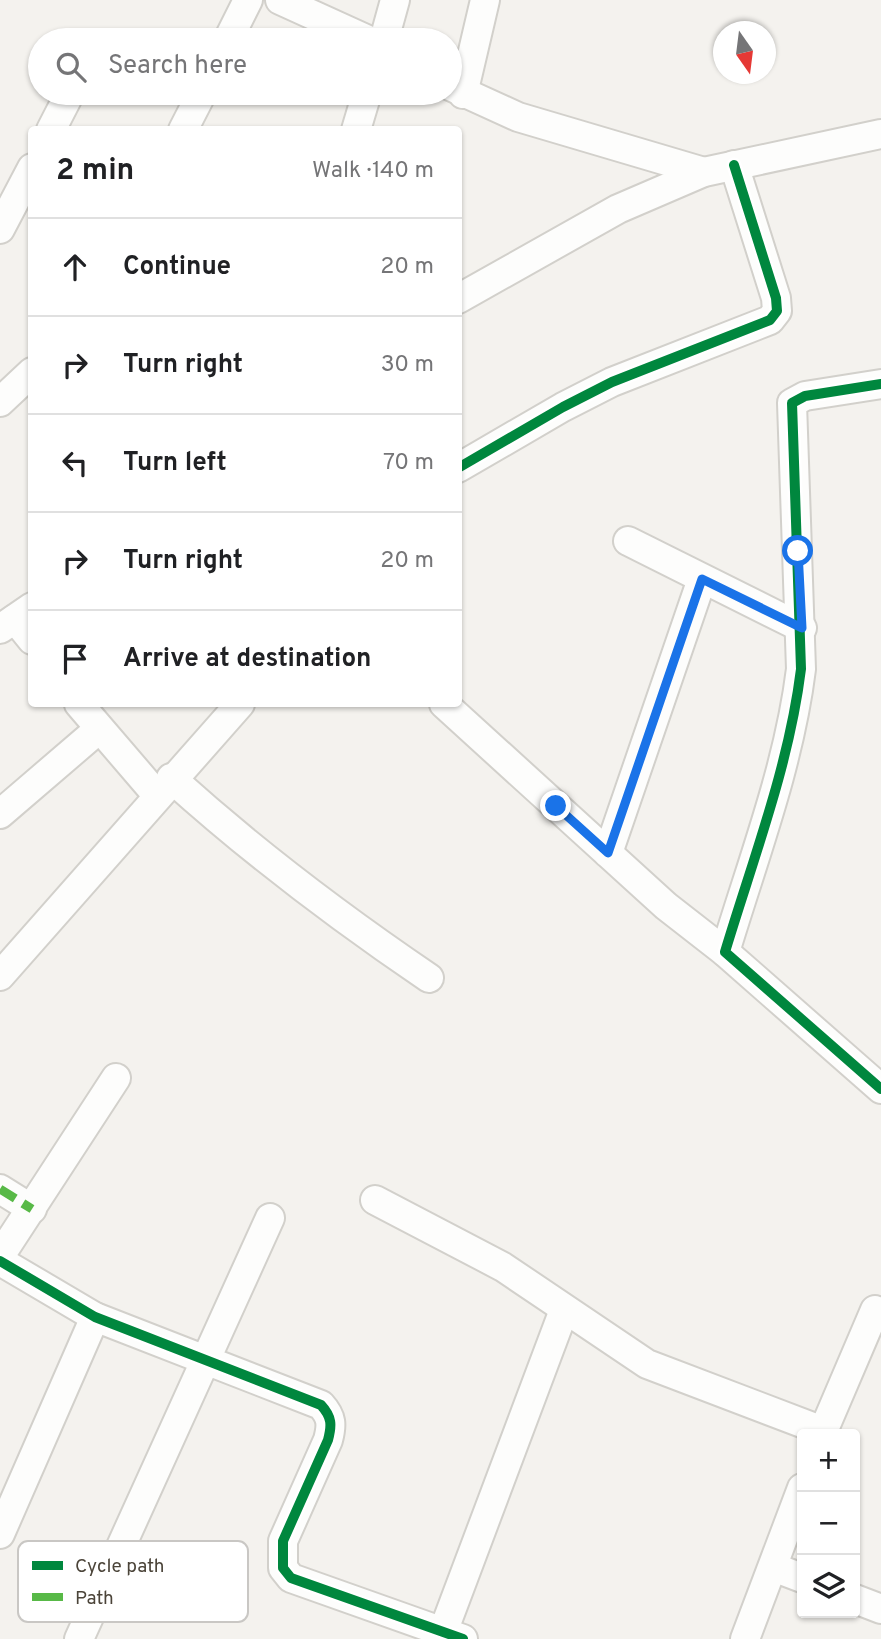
<!DOCTYPE html>
<html lang="en">
<head>
<meta charset="utf-8">
<style>
  :root { --surface:#fff; --page:#f6f6f6; --text:#202124; --muted:#757577; --line:#e0e0e0 }
  body { margin:0; font-family:Overpass,sans-serif; background:var(--page); color:var(--text) }
  .controls { position:absolute; right:21px; bottom:21px; display:grid; overflow:hidden; border-radius:7px; box-shadow:0 2px 5px #0004 }
  .controls button { width:63px; height:63px; display:grid; place-items:center; padding:0; border:0; border-bottom:2px solid var(--line); background:var(--surface); color:var(--text); font:35px sans-serif }
  .compass { position:absolute; left:713px; top:21px; width:63px; height:63px; border-radius:50%; background:var(--surface); box-shadow:0 2px 5px #0004; rotate:166deg }
  .stop { position:absolute; width:21px; height:21px; margin:-16px; border:5px solid #1a73e8; border-radius:50%; background:#fff }
  .stop.end { background:#1a73e8; border-color:#fff; box-shadow:0 2px 7px #0008 }
  .list { margin:0; padding:0; list-style:none }
  h2 { display:flex; justify-content:space-between; align-items:center; height:91px; margin:0; padding:0 28px; font-size:30px }
  h2 small { font-size:23px; font-weight:400; color:var(--muted) }
  .list li { display:grid; grid-template-columns:46px 1fr auto; gap:21px; align-items:center; box-sizing:border-box; height:98px; padding:0 28px; border-top:2px solid var(--line) }
  .list b { display:block; font-size:26px; white-space:nowrap }
  .list em { font-size:23px; font-style:normal; color:var(--muted) }
  .icon { flex:none; width:38px; height:38px; fill:none; stroke:currentColor; stroke-width:2; stroke-linecap:round; stroke-linejoin:round }
  .map { position:relative; flex:none; width:881px; height:1639px; overflow:hidden }
  .search { position:absolute; background:var(--surface); box-shadow:0 2px 5px #0004; left:28px; top:28px; width:434px; height:77px; display:flex; align-items:center; gap:18px; box-sizing:border-box; padding:0 24px; border-radius:38px; color:var(--muted); font-size:26px }
  .panel { position:absolute; background:var(--surface); box-shadow:0 2px 5px #0004; left:28px; top:126px; width:434px; height:581px; border-radius:7px }
  .map>svg:first-child { display:block }
  .lines { fill:none; stroke-linecap:round; stroke-linejoin:round }
  .minor-casing { stroke:#d2d0cb; stroke-width:32 }
  .minor { stroke:#fdfdfc; stroke-width:28 }
  .quiet { stroke:#58b947; stroke-width:9; stroke-dasharray:18 9; stroke-linecap:butt }
  .cycleway-casing { stroke:#fff; stroke-width:15 }
  .cycleway { stroke:#00873e; stroke-width:10 }
  .route { stroke:#1a73e8; stroke-width:9 }
  .key { fill:#fff; stroke:#c9c7c4; stroke-width:2 }
  .key-label { font-size:19px; fill:#4b4439 }
</style>
</head>
<body>
<div class="map">
<svg width="881" height="1639" viewBox="0 0 881 1639">
  <rect width="100%" height="100%" fill="#f4f2ee"/>
  <g class="lines">
    <defs>
      <g id="minor">
        <path d="M280,0L368,40"/>
        <path d="M228,40L248,0"/>
        <path d="M384,40L395,0"/>
        <path d="M450,86L518,117L704,172"/>
        <path d="M463,94L485,0"/>
        <path d="M51,130L70,93"/>
        <path d="M183,130L202,93"/>
        <path d="M356,130L367,93"/>
        <path d="M0,229L32,168"/>
        <path d="M458,299L618,209L704,172L881,134"/>
        <path d="M881,384L805,396L792,403L801,669C789,766 753,859 725,952L881,1089"/>
        <path d="M0,402L32,372"/>
        <path d="M458,468L563,407L612,382L770,320L777,311L776,298L734,165"/>
        <path d="M628,541L802,628"/>
        <path d="M15,619L32,640"/>
        <path d="M0,629L32,607"/>
        <path d="M79,704L157,795"/>
        <path d="M444,704L666,906L725,952"/>
        <path d="M171,778C252,851 339,917 429,978"/>
        <path d="M0,814L99,729"/>
        <path d="M608,853L702,579"/>
        <path d="M0,976L240,704"/>
        <path d="M0,1189L32,1209"/>
        <path d="M375,1200L503,1267L647,1364L823,1431"/>
        <path d="M0,1256L116,1078"/>
        <path d="M0,1261L95,1317L321,1405C332,1417 332,1425 328,1440L283,1541V1568L291,1578L463,1639"/>
        <path d="M822,1434L875,1310"/>
        <path d="M0,1534L95,1317"/>
        <path d="M773,1567L802,1578"/>
        <path d="M855,1599L881,1609"/>
        <path d="M443,1632L564,1310"/>
        <path d="M79,1639L270,1218"/>
        <path d="M745,1639L802,1488"/>
      </g>
    </defs>
    <use href="#minor" class="minor-casing"/>
    <use href="#minor" class="minor"/>
    <path class="quiet" d="M0,1189L32,1209"/>
    <defs>
      <g id="cycleway">
        <path d="M881,384L805,396L792,403L801,669C789,766 753,859 725,952L881,1089"/>
        <path d="M458,468L563,407L612,382L770,320L777,311L776,298L734,165"/>
        <path d="M0,1261L95,1317L321,1405C332,1417 332,1425 328,1440L283,1541V1568L291,1578L463,1639"/>
      </g>
    </defs>
    <use href="#cycleway" class="cycleway-casing"/>
    <use href="#cycleway" class="cycleway"/>
  </g>
  <g class="lines">
    <path class="route" d="M556,806L608,853L702,579L802,628L798,551"/>
  </g>
  <rect x="18" y="1541" width="230" height="81" rx="10" class="key"/>
  <rect x="32" y="1561" width="31" height="9" fill="#00873e"/>
  <rect x="32" y="1593" width="31" height="8" fill="#58b947"/>
  <g class="key-label">
    <text x="75" y="1572">Cycle path</text>
    <text x="75" y="1604">Path</text>
  </g>
</svg>
<div class="controls">
<button>+</button>
<button>−</button>
<button><svg class="icon" aria-label="layers" viewBox="0 0 24 24"><path d="M12 4l9 5-9 5-9-5zM3 14l9 5 9-5"/></svg></button>
</div>
<svg class="compass" viewBox="-18 -18 36 36"><path d="M0-13l5 13h-10z" fill="#e53935"/><path d="M0 13l5-13h-10z" fill="#757577"/></svg>
<div class="stop" style="left:798px;top:551px"></div>
<div class="stop end" style="left:556px;top:806px"></div>
<div class="search"><svg class="icon" aria-label="search" viewBox="0 0 24 24"><circle cx="10" cy="10" r="6"/><path d="M15 15l6 6"/></svg>Search here</div>
<section class="panel">
<h2>2 min<small>Walk · 140 m</small></h2>
<ul class="list">
<li><svg class="icon" aria-label="ahead" viewBox="0 0 24 24"><path d="M12 20V5M6 11l6-6 6 6"/></svg><div><b>Continue</b></div><em>20 m</em></li>
<li><svg class="icon" aria-label="right" viewBox="0 0 24 24"><path d="M7 20v-9h11M14 6l5 5-5 5"/></svg><div><b>Turn right</b></div><em>30 m</em></li>
<li><svg class="icon" aria-label="left" viewBox="0 0 24 24"><path d="M17 20v-9H6M10 6l-5 5 5 5"/></svg><div><b>Turn left</b></div><em>70 m</em></li>
<li><svg class="icon" aria-label="right" viewBox="0 0 24 24"><path d="M7 20v-9h11M14 6l5 5-5 5"/></svg><div><b>Turn right</b></div><em>20 m</em></li>
<li><svg class="icon" aria-label="arrive" viewBox="0 0 24 24"><path d="M6 21V4h12l-3 4 3 4H6"/></svg><div><b>Arrive at destination</b></div></li>
</ul>
</section>
</div>
</body>
</html>
